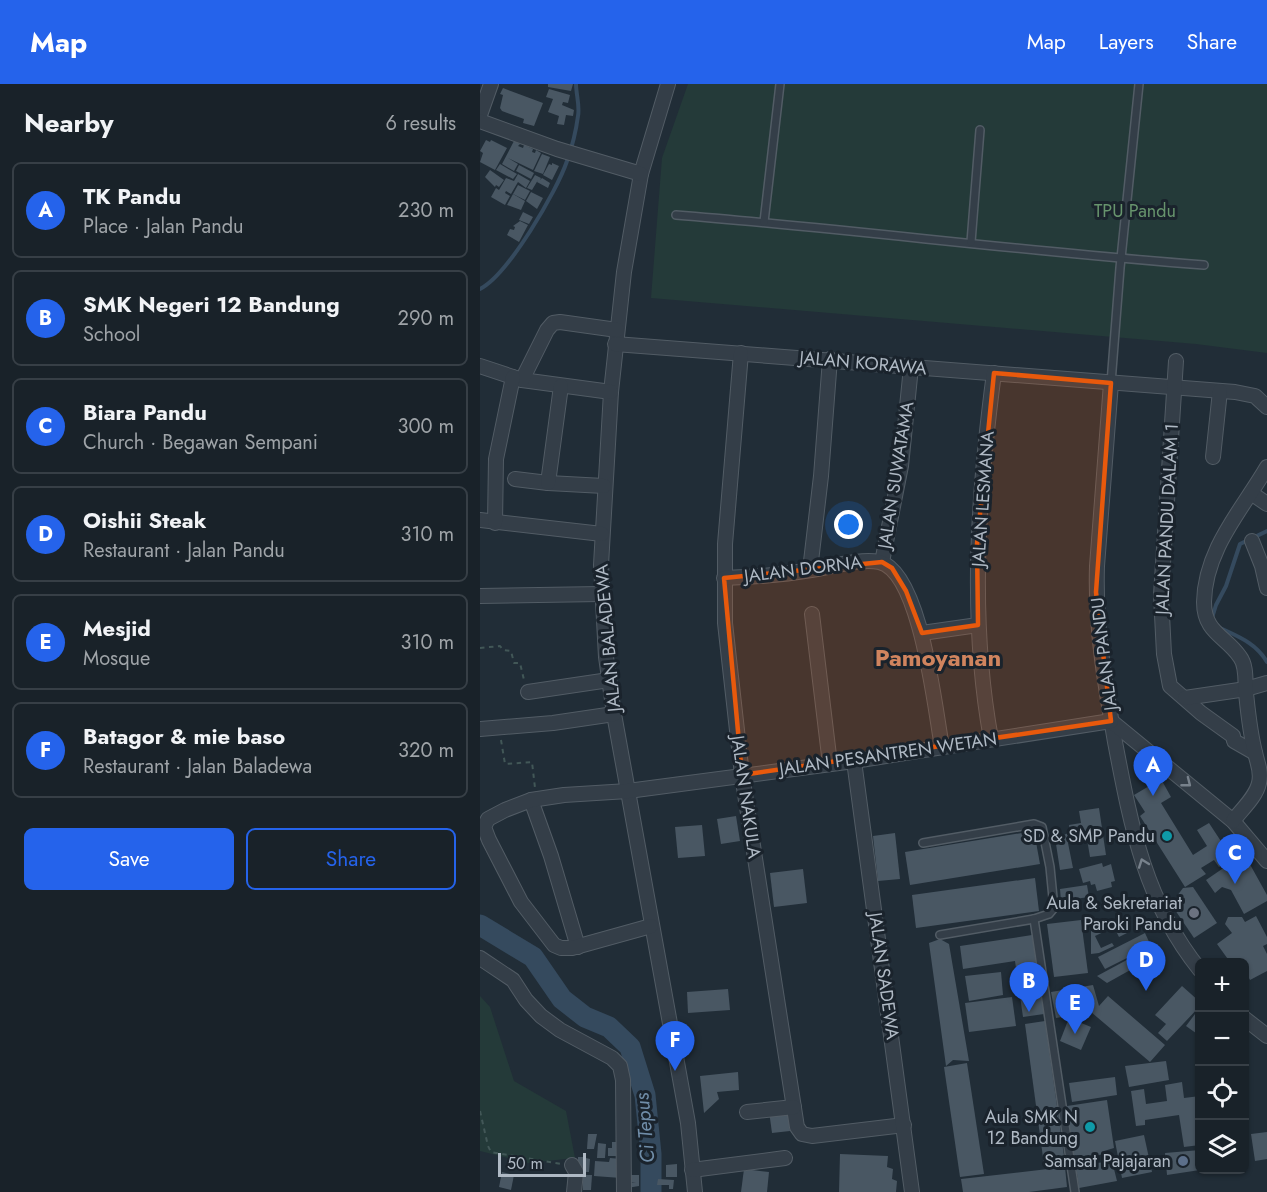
<!DOCTYPE html>
<html lang="en">
<head>
<meta charset="utf-8">
<style>
  :root { --surface:#192229; --page:#222a31; --text:#f1f3f6; --muted:#9fa4a8; --line:#373f46; --accent:#2563eb }
  body { margin:0; font-family:Jost,sans-serif; background:var(--page); color:var(--text) }
  .controls { position:absolute; right:18px; bottom:18px; display:grid; overflow:hidden; border-radius:9px; box-shadow:0 2px 4px #0004 }
  .controls button { width:54px; height:54px; display:grid; place-items:center; padding:0; border:0; border-bottom:2px solid var(--line); background:var(--surface); color:var(--text); font:30px sans-serif }
  .scale { position:absolute; left:18px; bottom:15px; width:88px; box-sizing:border-box; padding-left:6px; border:3px solid #afb9c4; border-top:0; font-size:16px; line-height:21px; white-space:nowrap; color:#afb9c4; -webkit-text-stroke:4px #1a232c; paint-order:stroke }
  .you { position:absolute; left:369px; top:441px; width:21px; height:21px; margin:-15px; border:4px solid #fff; border-radius:50%; background:#1a73e8; box-shadow:0 0 0 9px #1a73e833 }
  .badge { display:grid; place-items:center; width:39px; height:39px; border-radius:50%; background:var(--accent); color:#fff; font-size:20px; font-weight:700 }
  .pin { position:absolute; translate:-50% -50px; filter:drop-shadow(0 2px 3px #0008) }
  .pin::after { content:''; position:absolute; top:32px; width:21px; height:18px; background:inherit; clip-path:polygon(0 0,100% 0,50% 100%) }
  .list { margin:0; padding:0; list-style:none }
  h2 { display:flex; justify-content:space-between; align-items:center; height:78px; margin:0; padding:0 24px; font-size:26px }
  h2 small { font-size:20px; font-weight:400; color:var(--muted) }
  .list li { display:grid; grid-template-columns:39px 1fr auto; gap:18px; align-items:center; box-sizing:border-box; height:96px; margin:0 12px 12px; padding:0 12px; border:2px solid var(--line); border-radius:9px }
  .list b { display:block; font-size:22px; white-space:nowrap }
  .list p { margin:0; font-size:20px; white-space:nowrap; color:var(--muted) }
  .list em { font-size:20px; font-style:normal; color:var(--muted) }
  .actions { display:flex; gap:12px; padding:18px 24px }
  .actions a { flex:1; padding:14px 0; border:2px solid var(--accent); border-radius:9px; text-align:center; font-size:21px; color:var(--accent) }
  .actions .main { background:var(--accent); color:#fff }
  .icon { flex:none; width:33px; height:33px; fill:none; stroke:currentColor; stroke-width:2; stroke-linecap:round; stroke-linejoin:round }
  .map { position:relative; flex:none; width:787px; height:1108px; overflow:hidden }
  header { display:flex; align-items:center; gap:36px; box-sizing:border-box; height:84px; padding:0 30px; background:var(--accent); color:#fff }
  header strong { font-size:28px }
  nav { display:flex; gap:33px; margin-inline-start:auto; font-size:21px }
  main { display:flex }
  aside { flex:1; background:var(--surface) }
  .map>svg:first-child { display:block }
  .green { fill:#243a39 }
  .lines { fill:none; stroke-linecap:round; stroke-linejoin:round }
  .stream { stroke:#354a5e; stroke-width:4 }
  .river { stroke:#354a5e; stroke-width:21 }
  .building { fill:#495763 }
  .lane-casing { stroke:#525c65; stroke-width:10 }
  .street-casing { stroke:#525c65; stroke-width:16 }
  .path { stroke:#425757; stroke-width:2; stroke-dasharray:4.5 4.5; stroke-linecap:butt }
  .lane { stroke:#343e48; stroke-width:7 }
  .street { stroke:#343e48; stroke-width:14 }
  .oneway { stroke:#78828c }
  .marked { fill:#e8590c; fill-opacity:0.2; stroke:#e8590c; stroke-width:4.5; stroke-linejoin:round }
  .culture-dot { fill:#0f9aa8; stroke:#1a232c; stroke-width:2 }
  .worship-dot { fill:#6b7280; stroke:#1a232c; stroke-width:2 }
  .service-dot { fill:#5c6f8a; stroke:#1a232c; stroke-width:2 }
  .labels { text-anchor:middle; dominant-baseline:central; stroke-width:6; stroke-linejoin:round; paint-order:stroke }
  .park-label { font-size:18px; fill:#67946d; stroke:#1a232c }
  .street-label { font-size:18px; fill:#afb9c4; stroke:#1a232c }
  .poi-label { font-size:18px; fill:#afb9c4; stroke:#1a232c; text-anchor:end }
  .water-label { font-size:20px; font-style:italic; fill:#708da8; stroke:#1a232c }
  .district-label { font-size:24px; font-weight:bold; fill:#d0845e; stroke:#1a232c }
</style>
</head>
<body>
<header>
<strong>Map</strong>
<nav><a>Map</a><a>Layers</a><a>Share</a></nav>
</header>
<main>
<aside>
<h2>Nearby<small>6 results</small></h2>
<ul class="list">
<li><span class="badge">A</span><div><b>TK Pandu</b><p>Place · Jalan Pandu</p></div><em>230 m</em></li>
<li><span class="badge">B</span><div><b>SMK Negeri 12 Bandung</b><p>School</p></div><em>290 m</em></li>
<li><span class="badge">C</span><div><b>Biara Pandu</b><p>Church · Begawan Sempani</p></div><em>300 m</em></li>
<li><span class="badge">D</span><div><b>Oishii Steak</b><p>Restaurant · Jalan Pandu</p></div><em>310 m</em></li>
<li><span class="badge">E</span><div><b>Mesjid</b><p>Mosque</p></div><em>310 m</em></li>
<li><span class="badge">F</span><div><b>Batagor &amp; mie baso</b><p>Restaurant · Jalan Baladewa</p></div><em>320 m</em></li>
</ul>
<div class="actions"><a class="main">Save</a><a>Share</a></div>
</aside>
<div class="map">
<svg width="787" height="1108" viewBox="0 0 787 1108">
  <rect width="100%" height="100%" fill="#212d37"/>
  <g class="green">
    <path d="M208,0H787V269L716,260L171,214L182,74Z"/>
    <path d="M0,912L10,923L34,997L86,1027L95,1074L48,1079L0,1067Z"/>
  </g>
  <g class="lines">
    <g class="stream">
      <path d="M0,205C28,191 77,107 87,77C92,63 96,47 98,32C100,22 96,10 96,0"/>
      <path d="M732,534L736,521L746,502L760,460L787,447"/>
      <path d="M740,544C759,553 776,559 787,578"/>
    </g>
    <path class="river" d="M0,841L53,873L82,915L105,933L129,943L150,963L165,1011L171,1070V1108"/>
  </g>
  <g class="building">
    <path d="M68,0H93L91,7L68,3Z"/>
    <path d="M23,4L63,19L54,42L43,39L44,35L22,27L20,24L23,11L20,10Z"/>
    <path d="M69,5L90,11L88,19L83,18L82,21L94,26L93,32L86,31L84,41L77,40L79,32L68,28L73,15L66,13Z"/>
    <path d="M6,56L10,58L11,56L27,64L15,86L0,78L3,69L0,67Z"/>
    <path d="M34,57L40,60L38,62L43,64L44,61L53,65L52,68L55,69L56,66L61,69L53,86L28,74L38,80L34,87L22,80Z"/>
    <path d="M62,70L70,73L63,90L54,87Z"/>
    <path d="M72,79L79,82L72,96L63,91L69,80L72,81Z"/>
    <path d="M20,80L37,90L33,95L16,86Z"/>
    <path d="M39,81L54,89L51,95L36,87Z"/>
    <path d="M10,86L24,96L19,103L16,101L15,103L5,93Z"/>
    <path d="M38,90L50,97L46,104L38,98L31,110L26,107L25,109L30,112L25,121L11,113L16,104L19,106L26,94L34,97Z"/>
    <path d="M55,91L61,94L60,96L62,94L70,99L68,104L57,98L58,96L52,106L47,104Z"/>
    <path d="M38,101L50,107L45,116L33,110Z"/>
    <path d="M51,108L63,114L57,125L46,117Z"/>
    <path d="M33,110L45,117L41,126L27,121Z"/>
    <path d="M43,128L53,133L49,140L39,136Z"/>
    <path d="M40,137L48,141L39,158L27,151L30,145L34,146L35,143L33,142Z"/>
    <path d="M681,695L691,713L681,719L713,771L727,762L717,746L729,739L752,774L739,783L734,776L721,784L726,790L705,803L660,732L665,728L654,711Z"/>
    <path d="M619,724L626,771L610,773L607,755L588,759L593,784L580,786L576,760L584,759V751L590,748L589,741L601,739L599,727Z"/>
    <path d="M256,732L260,757L241,760L237,735Z"/>
    <path d="M222,741L225,772L198,774L195,743Z"/>
    <path d="M554,747L560,780L430,801L425,768Z"/>
    <path d="M415,749L420,795L398,797L393,752Z"/>
    <path d="M758,774L767,775L787,811V817L764,830L751,806L742,803L735,809L726,796Z"/>
    <path d="M622,779L623,783L631,780L635,797L631,798L632,803L617,807L615,800L611,801L610,797L603,799L599,785Z"/>
    <path d="M323,785L327,819L294,823L290,789Z"/>
    <path d="M555,794L559,827L436,844L432,811Z"/>
    <path d="M607,801L609,813L581,817L580,805Z"/>
    <path d="M713,803L737,839L714,854L691,820L703,804Z"/>
    <path d="M641,832L649,848L639,853L634,843L615,852L621,864L632,859L634,862L619,869L611,870V847Z"/>
    <path d="M776,832L787,853V860L783,862L787,870V887L770,896L764,885V878H761L760,876L757,878H750L737,860L752,849L745,840L748,833H762L765,838Z"/>
    <path d="M601,836L608,889L574,893L567,840Z"/>
    <path d="M665,849L671,862L625,885L618,873Z"/>
    <path d="M552,851L564,930L543,933L535,877L483,885L480,862Z"/>
    <path d="M460,855L469,860L489,977L473,976L466,982L449,859Z"/>
    <path d="M656,871L661,880L627,899L617,892Z"/>
    <path d="M521,888L523,911L489,917L485,892Z"/>
    <path d="M613,901L619,922L628,912L685,961L670,978L611,928L576,934L571,908Z"/>
    <path d="M702,902L720,918V922L687,957L678,949L686,940L675,931Z"/>
    <path d="M248,905L250,926L208,929L207,908Z"/>
    <path d="M532,913L536,942L489,948L485,919Z"/>
    <path d="M718,926L720,927V952L706,942Z"/>
    <path d="M589,934L611,943L601,966L580,957Z"/>
    <path d="M565,937L585,1079L564,1081L545,940Z"/>
    <path d="M686,977L689,996L649,1003L645,982Z"/>
    <path d="M487,979L504,1090L480,1093L464,983Z"/>
    <path d="M258,988L259,1006L237,1008L239,1015L224,1029L220,992Z"/>
    <path d="M635,993L637,1011L592,1018L589,999Z"/>
    <path d="M702,998L704,1014L720,1012V1061L704,1063L699,1031L665,1036V1041L656,1042L651,1007L664,1005L666,1020L687,1017L685,1001Z"/>
    <path d="M627,1016L634,1064L624,1067V1070L603,1074L602,1071H593L587,1022Z"/>
    <path d="M307,1024L310,1047L292,1049L289,1027Z"/>
    <path d="M787,1048V1075L775,1077L771,1050Z"/>
    <path d="M108,1050H117L114,1065H107Z"/>
    <path d="M664,1051L672,1088L642,1094L635,1057Z"/>
    <path d="M132,1058H141V1072H128V1064H132Z"/>
    <path d="M118,1059L126,1060L125,1074H117Z"/>
    <path d="M720,1066V1086L687,1091L685,1069Z"/>
    <path d="M360,1070L408,1072L407,1083L413,1085L412,1095L417,1097L416,1108H359Z"/>
    <path d="M98,1073H105V1083L106,1074L110,1075L109,1088H101V1083H98Z"/>
    <path d="M130,1074L142,1075L141,1094L114,1092L115,1077L129,1078Z"/>
    <path d="M632,1077L637,1097L599,1104L596,1082Z"/>
    <path d="M197,1080V1093H186V1081Z"/>
    <path d="M585,1083L587,1103L549,1108H483L481,1095Z"/>
    <path d="M264,1085L289,1088L287,1108H261Z"/>
    <path d="M22,1088L34,1091L31,1106L19,1103Z"/>
    <path d="M103,1091H112L111,1106H103Z"/>
    <path d="M145,1091H159V1102L147,1104V1099L156,1098H145Z"/>
    <path d="M178,1095L194,1096L193,1105H189V1101H177Z"/>
  </g>
  <g class="lines">
    <defs>
      <g id="lane">
        <path d="M196,131C372,145 548,168 724,181"/>
        <path d="M284,138L300,0"/>
        <path d="M491,158L500,46"/>
        <path d="M631,299L640,184L659,0"/>
        <path d="M443,759L554,740L562,743L570,783L574,824L569,830L554,835L460,851"/>
        <path d="M554,835L595,1108"/>
      </g>
      <g id="street">
        <path d="M188,0L161,90L144,188L131,308L121,481L126,573L134,630L208,1039L215,1108"/>
        <path d="M0,31L11,0"/>
        <path d="M0,37L77,65L161,90"/>
        <path d="M135,260L755,308L775,312L787,323"/>
        <path d="M261,269L245,460V539L262,691L317,1043L322,1050L332,1052L424,1041"/>
        <path d="M696,277L681,511L684,570L690,602L721,629L753,652L754,657L775,669"/>
        <path d="M0,282L42,296L131,308"/>
        <path d="M42,296L67,246L73,239L80,238L137,246"/>
        <path d="M631,299L617,482C615,542 625,600 635,658C651,742 665,818 720,886"/>
        <path d="M733,373L740,307"/>
        <path d="M35,395L68,399L124,402"/>
        <path d="M68,399L81,302"/>
        <path d="M771,409L787,420"/>
        <path d="M0,436L122,450"/>
        <path d="M15,439L16,375L33,293"/>
        <path d="M772,457L782,482L787,504"/>
        <path d="M402,478L421,382L431,283"/>
        <path d="M330,486L341,392L350,275"/>
        <path d="M244,494C274,493 302,491 331,486C351,483 381,474 399,478C441,487 455,626 462,663"/>
        <path d="M0,512L121,510"/>
        <path d="M332,530L350,680"/>
        <path d="M442,549L498,541"/>
        <path d="M48,608L129,596"/>
        <path d="M705,614L766,605L787,599"/>
        <path d="M631,637L753,737L787,777"/>
        <path d="M0,645L73,639L134,630"/>
        <path d="M511,655C489,534 498,410 514,289"/>
        <path d="M374,677L432,1108"/>
        <path d="M51,716L71,772L98,863"/>
        <path d="M753,737C762,725 776,713 779,699C782,687 777,679 775,668C770,649 768,628 766,609C765,598 767,582 760,573C746,552 724,549 724,518C725,465 762,426 787,383"/>
        <path d="M171,842L92,864H81L74,861L41,818L9,756L4,743L8,735L25,726L51,716L84,711L148,707L374,677L631,637"/>
        <path d="M0,874L33,896L46,916L61,932L80,946L132,974L140,982L143,996L144,1108"/>
        <path d="M764,934L787,952"/>
        <path d="M267,1028L314,1023"/>
        <path d="M92,1081L96,1088L94,1108"/>
        <path d="M212,1086L305,1074"/>
      </g>
    </defs>
    <use href="#lane" class="lane-casing"/>
    <use href="#street" class="street-casing"/>
    <g class="path">
      <path d="M0,564L20,562L23,566L31,567L34,579H40L44,596"/>
      <path d="M21,656L25,680L52,678L55,704"/>
      <path d="M0,1027L8,1062L11,1068L81,1080"/>
    </g>
    <use href="#lane" class="lane"/>
    <use href="#street" class="street"/>
  </g>
  <defs><path id="oneway-chevron" d="M-2-3.5L2.5 0L-2 3.5" fill="none" stroke-width="1.6" stroke-linecap="round" stroke-linejoin="round" transform="scale(1.5)"/></defs>
  <g class="oneway">
    <use href="#oneway-chevron" transform="translate(707 699) rotate(38)"/>
    <use href="#oneway-chevron" transform="translate(663 779) rotate(-110)"/>
  </g>
  <path class="marked" d="M514,289L631,299L616,508L631,637L262,691L244,494L402,478L412,484L426,507L442,549L498,541L497,460Z"/>
  <g class="culture-dot">
    <circle cx="687" cy="752" r="6"/>
    <circle cx="610" cy="1043" r="6"/>
  </g>
  <circle class="worship-dot" cx="714" cy="829" r="6"/>
  <circle class="service-dot" cx="703" cy="1077" r="6"/>
  <g class="labels">
    <g class="park-label">
      <text x="655" y="127">TPU Pandu</text>
    </g>
    <g class="street-label">
      <text transform="translate(383 279) rotate(5)">JALAN KORAWA</text>
      <text transform="translate(416 391) rotate(-81)">JALAN SUWATAMA</text>
      <text transform="translate(503 415) rotate(-86)">JALAN LESMANA</text>
      <text transform="translate(687 435) rotate(-87)">JALAN PANDU DALAM 1</text>
      <text transform="translate(323 485) rotate(-7)">JALAN DORNA</text>
      <text transform="translate(128 554) rotate(-95)">JALAN BALADEWA</text>
      <text transform="translate(624 570) rotate(-97)">JALAN PANDU</text>
      <text transform="translate(408 670) rotate(-8)">JALAN PESANTREN WETAN</text>
      <text transform="translate(266 713) rotate(82)">JALAN NAKULA</text>
      <text transform="translate(404 892) rotate(82)">JALAN SADEWA</text>
    </g>
    <g class="poi-label">
      <text x="675" y="752">SD &amp; SMP Pandu</text>
      <text x="702" y="819">Aula &amp; Sekretariat<tspan x="702" dy="21">Paroki Pandu</tspan></text>
      <text x="598" y="1033">Aula SMK N<tspan x="598" dy="21">12 Bandung</tspan></text>
      <text x="691" y="1077">Samsat Pajajaran</text>
    </g>
    <g class="water-label">
      <text transform="translate(165 1044) rotate(-95)">Ci Tepus</text>
    </g>
    <g class="district-label">
      <text x="458" y="573">Pamoyanan</text>
    </g>
  </g>
</svg>
<div class="controls">
<button>+</button>
<button>−</button>
<button><svg class="icon" aria-label="locate" viewBox="0 0 24 24"><circle cx="12" cy="12" r="6"/><path d="M12 2v4M12 18v4M2 12h4M18 12h4"/></svg></button>
<button><svg class="icon" aria-label="layers" viewBox="0 0 24 24"><path d="M12 4l9 5-9 5-9-5zM3 14l9 5 9-5"/></svg></button>
</div>
<div class="scale">50 m</div>
<div class="you"></div>
<div class="pin badge" style="left:673px;top:712px">A</div>
<div class="pin badge" style="left:549px;top:928px">B</div>
<div class="pin badge" style="left:755px;top:800px">C</div>
<div class="pin badge" style="left:666px;top:907px">D</div>
<div class="pin badge" style="left:595px;top:950px">E</div>
<div class="pin badge" style="left:195px;top:987px">F</div>
</div>
</main>
</body>
</html>
